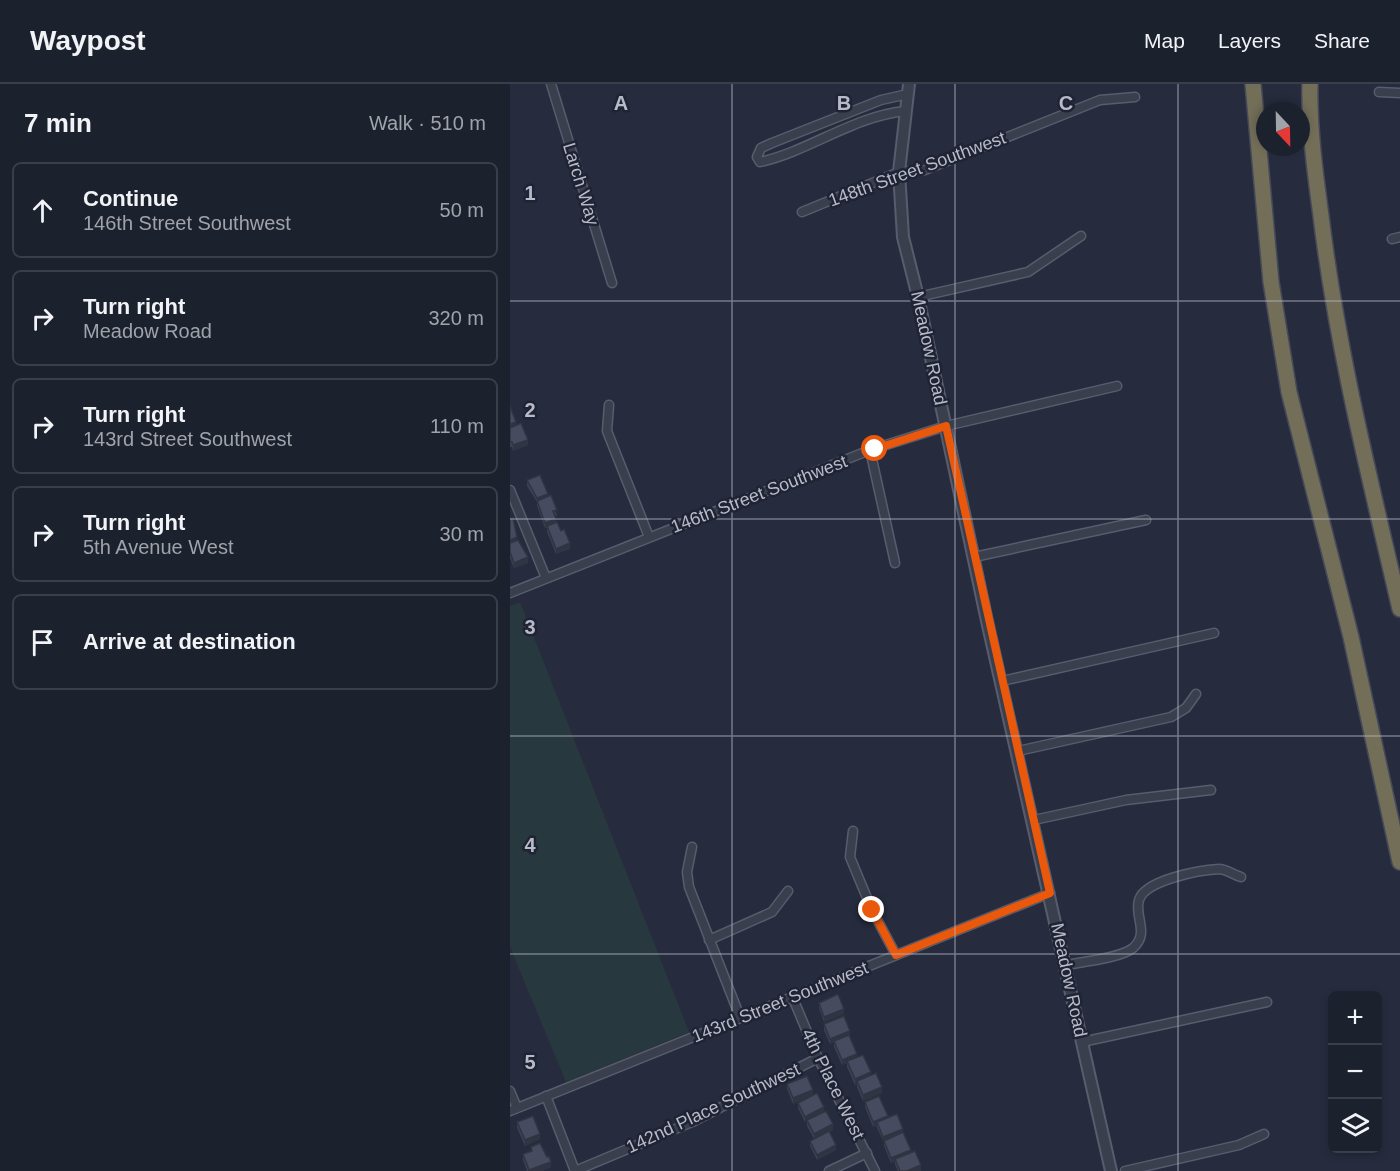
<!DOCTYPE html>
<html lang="en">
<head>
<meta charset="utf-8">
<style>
  :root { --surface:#1c212e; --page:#292e3a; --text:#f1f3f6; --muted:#a0a3aa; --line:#3a3e4a }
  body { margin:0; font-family:Arial,sans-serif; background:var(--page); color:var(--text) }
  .controls { position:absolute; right:18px; bottom:18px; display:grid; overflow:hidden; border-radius:9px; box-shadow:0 3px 9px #0003 }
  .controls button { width:54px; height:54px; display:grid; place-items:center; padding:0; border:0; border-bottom:2px solid var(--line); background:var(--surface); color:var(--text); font:30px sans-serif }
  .compass { position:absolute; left:746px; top:18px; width:54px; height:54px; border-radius:50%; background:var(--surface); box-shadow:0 3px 9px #0003; rotate:158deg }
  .stop { position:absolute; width:18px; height:18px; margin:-14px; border:4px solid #ea580c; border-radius:50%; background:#fff }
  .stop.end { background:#ea580c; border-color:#fff; box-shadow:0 2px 6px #0008 }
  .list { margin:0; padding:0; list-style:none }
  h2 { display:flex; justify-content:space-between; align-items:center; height:78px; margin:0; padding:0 24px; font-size:26px }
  h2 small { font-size:20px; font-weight:400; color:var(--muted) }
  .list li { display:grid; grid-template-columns:39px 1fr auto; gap:18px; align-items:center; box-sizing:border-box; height:96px; margin:0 12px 12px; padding:0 12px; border:2px solid var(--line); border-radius:9px }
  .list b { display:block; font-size:22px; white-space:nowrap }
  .list p { margin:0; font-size:20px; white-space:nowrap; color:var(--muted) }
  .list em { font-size:20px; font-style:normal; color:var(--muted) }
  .icon { flex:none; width:33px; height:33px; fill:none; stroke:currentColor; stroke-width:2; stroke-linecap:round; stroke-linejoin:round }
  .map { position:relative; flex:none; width:890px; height:1087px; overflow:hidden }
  header { display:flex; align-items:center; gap:36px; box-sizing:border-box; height:84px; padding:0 30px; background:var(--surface); border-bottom:2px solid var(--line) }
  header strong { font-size:28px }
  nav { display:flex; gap:33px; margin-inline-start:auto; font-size:21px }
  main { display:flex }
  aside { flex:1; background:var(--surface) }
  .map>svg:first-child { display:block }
  .green { fill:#28383f }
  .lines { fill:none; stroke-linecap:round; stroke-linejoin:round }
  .minor-casing { stroke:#585c6c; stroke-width:11 }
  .tertiary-casing { stroke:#585c6c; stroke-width:14 }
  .motorway-casing { stroke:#454959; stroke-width:18 }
  .minor { stroke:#3a3f4e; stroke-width:8 }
  .tertiary { stroke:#3a3f4e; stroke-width:10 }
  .motorway { stroke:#736e58; stroke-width:15 }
  .wall { fill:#3c4052 }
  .shaded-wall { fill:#313442 }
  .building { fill:#464b5f; stroke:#313442; stroke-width:1.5 }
  .route { stroke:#ea580c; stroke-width:8 }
  .grid { fill:none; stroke:#b7bac9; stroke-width:1.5; stroke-opacity:0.55 }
  .labels { text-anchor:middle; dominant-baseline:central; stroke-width:5; stroke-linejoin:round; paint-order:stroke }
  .street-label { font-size:18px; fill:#b7bac9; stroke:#1f2333 }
  .grid-label { font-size:20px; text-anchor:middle; font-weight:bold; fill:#b7bac9; stroke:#1f2333; stroke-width:5; stroke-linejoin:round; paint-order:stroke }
</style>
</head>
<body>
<header>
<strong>Waypost</strong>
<nav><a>Map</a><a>Layers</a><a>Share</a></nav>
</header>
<main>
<aside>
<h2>7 min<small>Walk · 510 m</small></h2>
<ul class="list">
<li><svg class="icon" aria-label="ahead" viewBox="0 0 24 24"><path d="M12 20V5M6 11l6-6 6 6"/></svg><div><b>Continue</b><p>146th Street Southwest</p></div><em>50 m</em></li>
<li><svg class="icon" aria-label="right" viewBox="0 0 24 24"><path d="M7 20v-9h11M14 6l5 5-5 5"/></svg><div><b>Turn right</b><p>Meadow Road</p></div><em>320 m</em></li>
<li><svg class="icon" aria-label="right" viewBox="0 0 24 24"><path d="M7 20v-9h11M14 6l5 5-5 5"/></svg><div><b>Turn right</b><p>143rd Street Southwest</p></div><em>110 m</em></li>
<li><svg class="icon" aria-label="right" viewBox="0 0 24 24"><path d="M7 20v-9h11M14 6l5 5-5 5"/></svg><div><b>Turn right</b><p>5th Avenue West</p></div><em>30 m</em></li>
<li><svg class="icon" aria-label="arrive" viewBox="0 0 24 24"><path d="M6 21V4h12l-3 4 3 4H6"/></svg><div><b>Arrive at destination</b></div></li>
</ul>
</aside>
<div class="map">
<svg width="890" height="1087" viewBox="0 0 890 1087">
  <rect width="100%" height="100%" fill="#262c3e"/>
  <path class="green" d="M10,518L179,948L56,998L0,863V522Z"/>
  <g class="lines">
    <defs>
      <g id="minor">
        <path d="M41,0L102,199"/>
        <path d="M869,8L890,9"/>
        <path d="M396,27C343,32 300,67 250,78L247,73L251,64L262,59L371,16L398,10"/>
        <path d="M292,128L389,88L415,86L590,16L625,13"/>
        <path d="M882,155L890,153"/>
        <path d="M408,213L518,188L571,152"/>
        <path d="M99,321L97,347L139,453"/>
        <path d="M360,366L385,479"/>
        <path d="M0,406L36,494"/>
        <path d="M464,473L636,436"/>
        <path d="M0,509L360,366L436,342L607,302"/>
        <path d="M492,597L704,549"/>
        <path d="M508,667L661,633L676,624L686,610"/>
        <path d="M524,736L616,716L701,706"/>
        <path d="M343,747L340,773L362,826L386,871"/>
        <path d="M182,763L177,788L179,803L230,933"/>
        <path d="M199,856L262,828L278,807"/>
        <path d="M556,881C572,878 611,874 623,864C640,849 624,833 629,816C635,796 690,786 709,785C716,785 724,791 731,793"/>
        <path d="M282,912L308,974L365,1087"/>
        <path d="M572,958L757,918"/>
        <path d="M0,1007L7,1024"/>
        <path d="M36,1012L65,1087"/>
        <path d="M0,1027L540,809"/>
        <path d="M65,1087L182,1038L308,974"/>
        <path d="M319,1087L357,1069"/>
        <path d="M615,1087L729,1061L754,1050"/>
      </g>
      <path id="tertiary" d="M399,0L389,88L393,153L408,213L477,537L601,1087"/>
      <g id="motorway">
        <path d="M743,0L761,198L779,308L841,553L890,778"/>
        <path d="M800,0C799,44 805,88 811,132C827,265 860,395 890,525"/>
      </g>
    </defs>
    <use href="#minor" class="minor-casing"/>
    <use href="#tertiary" class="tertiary-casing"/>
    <use href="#motorway" class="motorway-casing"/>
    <use href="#minor" class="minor"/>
    <use href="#tertiary" class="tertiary"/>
    <use href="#motorway" class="motorway"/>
  </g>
  <g class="wall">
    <path d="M0,322L6,341L18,361L3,367L2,363H0Z"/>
    <path d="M17,396L38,412L47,431L45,432L46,439L60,465L46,470L37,448V444H35L27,422V418L17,402Z"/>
    <path d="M0,435L7,456L18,479L4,484L0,474Z"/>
    <path d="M309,919L334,930L314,938L309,924Z"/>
    <path d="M314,940L340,952L347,973L361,991L372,1009L353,1017L347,1003V1000L345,1001L337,983V979L332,981L324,963V958L320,960L314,946Z"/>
    <path d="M277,1000L303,1011L314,1028L323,1046L320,1048L326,1066L307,1076L300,1062V1057L304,1055L297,1042V1037L295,1038L288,1024V1019L299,1013L283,1020L277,1005Z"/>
    <path d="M355,1018L378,1034L393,1049L401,1069L411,1087H388L385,1081V1078L381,1079L374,1062V1058L367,1044V1042L363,1043L355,1023Z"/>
    <path d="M7,1038L30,1055L15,1062L7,1044Z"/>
    <path d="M21,1063L37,1073L41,1083L32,1087H17L13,1076V1070L21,1067Z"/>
  </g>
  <g class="shaded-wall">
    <path d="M6,338V343L0,346V340Z"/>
    <path d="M18,356V361L3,367V361Z"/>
    <path d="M38,410V415L27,419V414Z"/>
    <path d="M46,435V440L35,444V439Z"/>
    <path d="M7,453V458L0,461V456Z"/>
    <path d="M60,459V465L46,470V465Z"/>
    <path d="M18,473V479L4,484V479Z"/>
    <path d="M334,925V930L314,938V933Z"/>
    <path d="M340,947V952L320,960V955Z"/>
    <path d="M347,970V976L337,977V979L332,981V976Z"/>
    <path d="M361,988V994L347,997V1000L345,1001V995Z"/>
    <path d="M372,1003V1009L353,1017V1011Z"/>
    <path d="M303,1006V1012L283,1020V1014Z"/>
    <path d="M314,1023V1029L295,1038V1033Z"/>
    <path d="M378,1032V1037L367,1038V1042L363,1043V1038Z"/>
    <path d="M323,1040V1046L304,1056V1050Z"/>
    <path d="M393,1045V1050L373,1058V1053Z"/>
    <path d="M30,1050V1055L15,1062V1056Z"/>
    <path d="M326,1061V1066L307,1076V1071Z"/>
    <path d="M401,1066V1071L385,1075V1078L381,1079V1074Z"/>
    <path d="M41,1078V1083L32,1087H19Z"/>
    <path d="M411,1081V1087H397Z"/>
  </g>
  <g class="building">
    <path d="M0,322L6,338L0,340Z"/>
    <path d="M11,339L18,356L3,361L2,358H0V344Z"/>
    <path d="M30,391L38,410L27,414L17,396Z"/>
    <path d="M41,411L47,426L43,427L46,435L35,439L27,417Z"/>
    <path d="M3,434L7,453L0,456V435Z"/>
    <path d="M47,438L51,447L54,445L60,459L46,465L37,442Z"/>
    <path d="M8,456L18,473L4,479L0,468V459Z"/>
    <path d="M328,910L334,925L314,933L309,919Z"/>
    <path d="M334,932L340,947L320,955L314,940Z"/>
    <path d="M339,951L347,970L332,976L324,957Z"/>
    <path d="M353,971L361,988L345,995L337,977Z"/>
    <path d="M366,989L372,1003L353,1011L347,997Z"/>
    <path d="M297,992L303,1006L283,1014L277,1000Z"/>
    <path d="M307,1009L314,1023L295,1033L288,1019Z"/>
    <path d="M369,1012L378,1032L363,1038L355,1018Z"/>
    <path d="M316,1027L323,1040L304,1050L297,1036Z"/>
    <path d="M387,1030L393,1045L373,1053L367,1038Z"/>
    <path d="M23,1032L30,1050L15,1056L7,1038Z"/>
    <path d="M319,1047L326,1061L307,1071L300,1057Z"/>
    <path d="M393,1048L401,1066L381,1074L374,1057Z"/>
    <path d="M30,1059L37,1073L39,1072L41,1078L19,1086L13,1070L22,1067L21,1063Z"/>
    <path d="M405,1067L411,1081L397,1087H390L385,1075Z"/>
  </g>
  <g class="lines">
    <path class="route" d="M362,826L386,871L540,809L436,342L365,365"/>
  </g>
  <path class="grid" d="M222,0V1087M445,0V1087M668,0V1087M0,217H890M0,435H890M0,652H890M0,870H890"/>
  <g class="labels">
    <g class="street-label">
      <text transform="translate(407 85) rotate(-20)">148th Street Southwest</text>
      <text transform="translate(71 100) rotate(73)">Larch Way</text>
      <text transform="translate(419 264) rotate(78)">Meadow Road</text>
      <text transform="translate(249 410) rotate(-21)">146th Street Southwest</text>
      <text transform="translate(559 896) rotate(78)">Meadow Road</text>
      <text transform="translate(270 918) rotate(-22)">143rd Street Southwest</text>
      <text transform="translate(323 1000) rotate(64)">4th Place West</text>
      <text transform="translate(203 1024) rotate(-25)">142nd Place Southwest</text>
    </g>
  </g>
  <g class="grid-label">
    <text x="111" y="26">A</text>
    <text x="334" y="26">B</text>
    <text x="556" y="26">C</text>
    <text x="20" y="116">1</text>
    <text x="20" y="333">2</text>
    <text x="20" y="550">3</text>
    <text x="20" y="768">4</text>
    <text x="20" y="985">5</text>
  </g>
</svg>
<div class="controls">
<button>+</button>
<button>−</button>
<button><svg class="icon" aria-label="layers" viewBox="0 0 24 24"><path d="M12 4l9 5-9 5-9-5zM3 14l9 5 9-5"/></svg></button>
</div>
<svg class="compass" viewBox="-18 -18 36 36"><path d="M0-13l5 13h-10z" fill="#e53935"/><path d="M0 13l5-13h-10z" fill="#a0a3aa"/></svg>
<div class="stop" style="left:365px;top:365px"></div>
<div class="stop end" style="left:362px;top:826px"></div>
</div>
</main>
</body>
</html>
